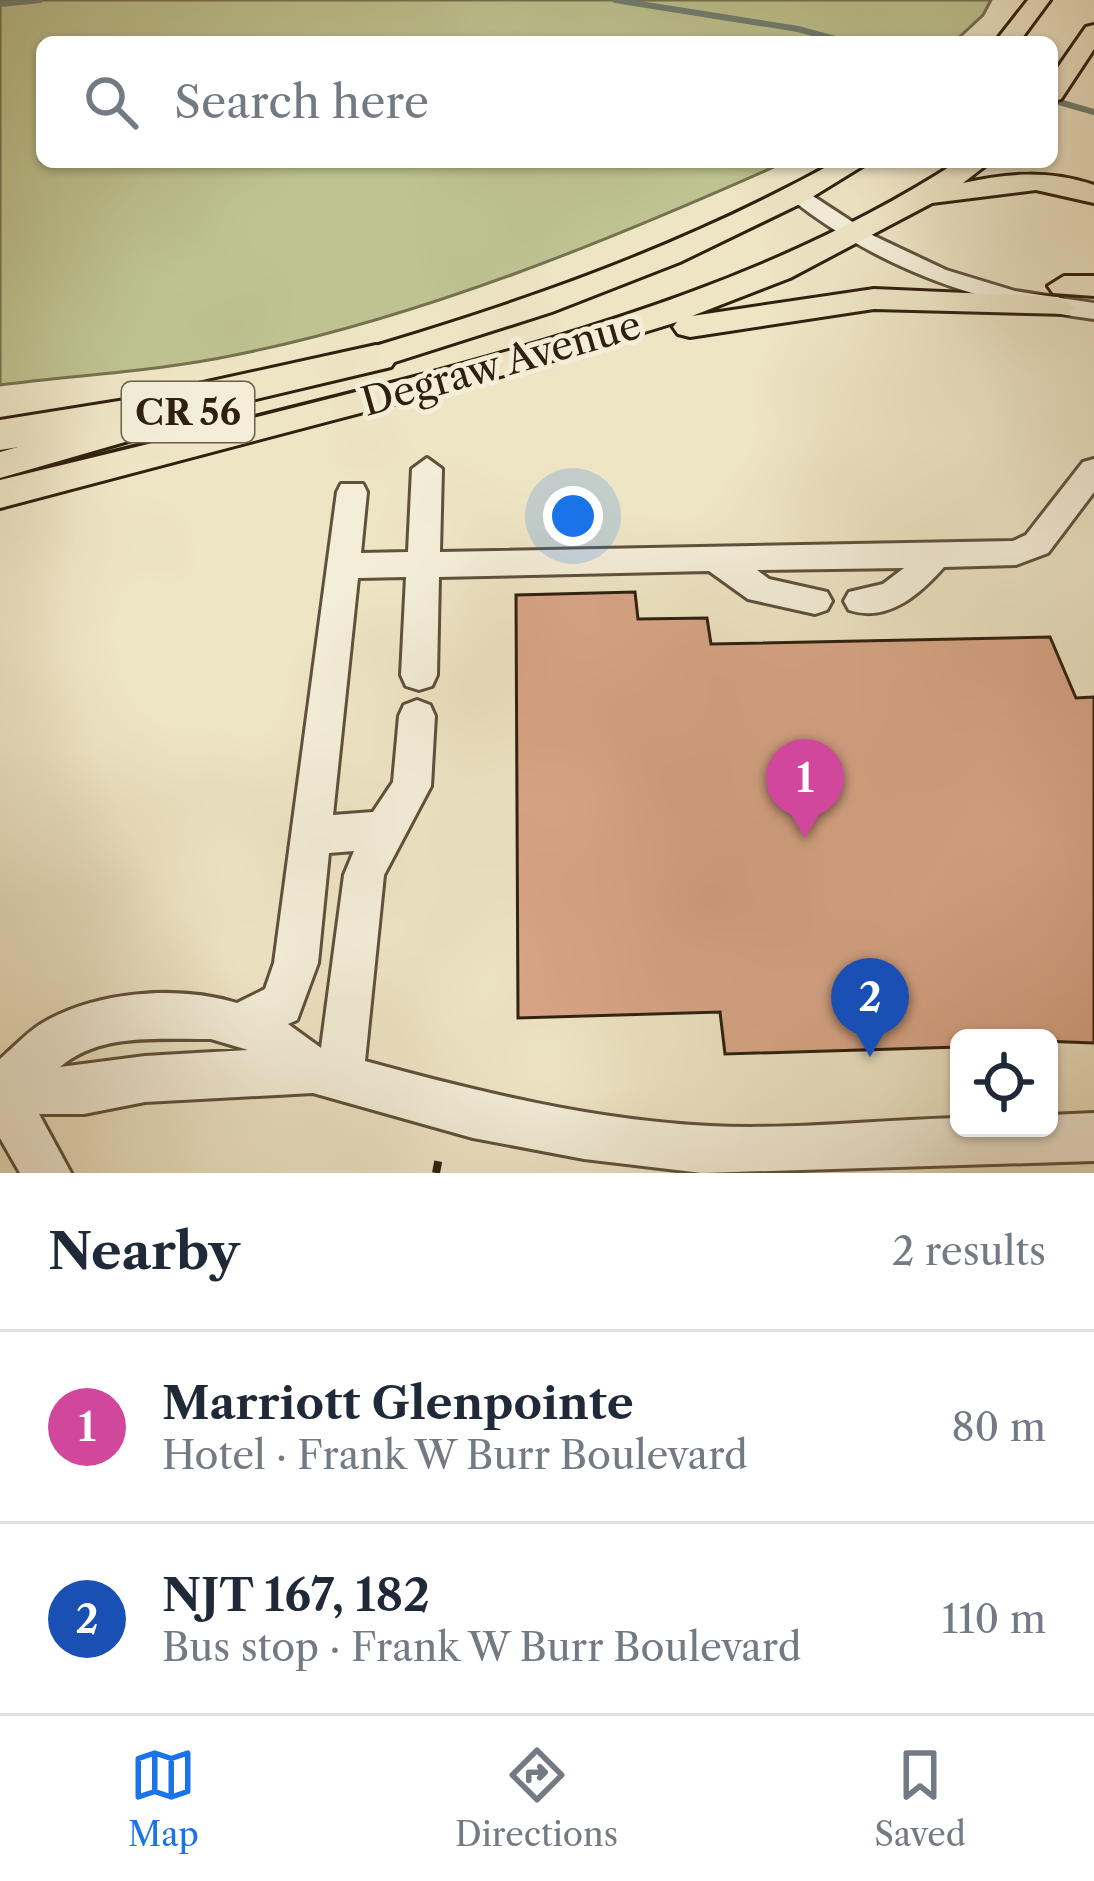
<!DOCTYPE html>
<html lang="en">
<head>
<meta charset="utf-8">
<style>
  :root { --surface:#fff; --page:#f2f2f3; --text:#1f2937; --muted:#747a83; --line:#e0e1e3; --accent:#1a73e8 }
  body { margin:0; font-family:"Libre Caslon Text",serif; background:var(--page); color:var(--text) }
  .controls { position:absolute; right:36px; bottom:36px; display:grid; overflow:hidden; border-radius:18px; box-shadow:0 3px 9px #0004 }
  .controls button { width:108px; height:108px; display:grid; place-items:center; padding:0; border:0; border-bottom:3px solid var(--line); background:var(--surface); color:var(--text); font:60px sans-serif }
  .you { position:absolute; left:573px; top:516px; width:42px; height:42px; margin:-30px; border:9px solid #fff; border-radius:50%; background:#1a73e8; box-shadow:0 0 0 18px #1a73e833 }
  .badge { display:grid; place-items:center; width:78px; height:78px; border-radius:50%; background:var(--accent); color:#fff; font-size:39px; font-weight:700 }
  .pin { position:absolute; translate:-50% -99px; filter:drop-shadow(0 3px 6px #0008) }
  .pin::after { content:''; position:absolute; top:63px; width:42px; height:36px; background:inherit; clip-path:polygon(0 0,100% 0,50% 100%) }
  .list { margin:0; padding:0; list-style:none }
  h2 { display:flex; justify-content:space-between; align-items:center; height:156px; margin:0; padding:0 48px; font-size:51px }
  h2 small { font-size:39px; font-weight:400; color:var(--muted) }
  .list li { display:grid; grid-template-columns:78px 1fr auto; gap:36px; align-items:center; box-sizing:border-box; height:192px; padding:0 48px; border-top:3px solid var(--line) }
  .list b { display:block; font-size:45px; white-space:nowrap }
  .list p { margin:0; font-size:39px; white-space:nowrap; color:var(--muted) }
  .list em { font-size:39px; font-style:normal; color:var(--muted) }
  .icon { flex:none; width:66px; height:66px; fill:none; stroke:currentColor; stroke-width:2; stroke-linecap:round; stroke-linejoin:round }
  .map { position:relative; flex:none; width:1094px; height:1173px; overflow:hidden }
  .search { position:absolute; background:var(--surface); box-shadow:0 3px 9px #0004; left:36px; right:36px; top:36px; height:132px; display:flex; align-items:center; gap:30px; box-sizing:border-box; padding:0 42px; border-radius:18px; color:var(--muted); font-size:45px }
  .sheet { height:540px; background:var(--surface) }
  nav { display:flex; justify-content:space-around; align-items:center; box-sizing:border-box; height:168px; border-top:3px solid var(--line); background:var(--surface); font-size:33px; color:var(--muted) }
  nav a { display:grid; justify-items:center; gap:6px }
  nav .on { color:var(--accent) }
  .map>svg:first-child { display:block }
  .green { fill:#bec391; stroke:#767250; stroke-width:3 }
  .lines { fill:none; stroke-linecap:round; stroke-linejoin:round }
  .stream { stroke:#6f7f72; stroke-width:6 }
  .building { fill:#d9a688; stroke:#2f200e; stroke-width:3 }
  .minor-casing { stroke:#5f513c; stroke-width:6 }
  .major-casing { stroke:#2f200e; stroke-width:6 }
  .highway-casing { stroke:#2f200e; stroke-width:6 }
  .path { stroke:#2f200e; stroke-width:8; stroke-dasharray:12 8; stroke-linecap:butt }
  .minor { fill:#f4eed9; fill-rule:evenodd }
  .major { fill:#eee5c5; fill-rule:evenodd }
  .highway { fill:#eee5c5; fill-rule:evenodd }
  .labels { text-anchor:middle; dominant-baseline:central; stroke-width:10; stroke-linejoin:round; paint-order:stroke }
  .shield { fill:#f4eed9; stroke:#6a5e4b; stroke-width:3 }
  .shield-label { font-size:36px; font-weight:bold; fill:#2f200e }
  .street-label { font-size:39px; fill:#2f200e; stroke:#f4eed9 }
</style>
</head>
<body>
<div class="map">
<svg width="1094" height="1173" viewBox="0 0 1094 1173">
  <rect width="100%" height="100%" fill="#eee5c5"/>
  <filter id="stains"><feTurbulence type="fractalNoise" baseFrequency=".00167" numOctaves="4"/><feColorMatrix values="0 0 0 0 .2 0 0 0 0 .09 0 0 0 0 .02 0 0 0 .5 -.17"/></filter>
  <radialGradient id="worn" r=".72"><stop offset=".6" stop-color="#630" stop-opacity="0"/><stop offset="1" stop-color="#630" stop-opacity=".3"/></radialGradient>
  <path class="green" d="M0,0H991L983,15L954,42H42V162H785C613,239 421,318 235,355C159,371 78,375 0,385Z"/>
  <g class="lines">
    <g class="stream">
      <path d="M615,0L798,29L846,42"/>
      <path d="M0,4L40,0"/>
      <path d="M1052,100L1094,112"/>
    </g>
  </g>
  <path class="building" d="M635,592L638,619L707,618L711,644L1050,637L1076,698L1094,697V1043L959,1038V1047L725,1054L720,1012L518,1018L516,595Z"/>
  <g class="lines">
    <defs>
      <g id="minor">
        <path d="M799,187L874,236L946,270L1015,291L1094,303V319C981,304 881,270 791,199V189Z"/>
        <path d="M427,458L442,469L440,552L1013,541L1026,535L1083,462L1094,459V492L1048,553L1016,565L944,567C920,594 888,623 849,610L844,601L849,592L883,584L904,568L757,570L769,579L827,592L832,601L827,610L815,614L748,599L709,571L439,577L437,675L432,686L419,690L406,686L401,675L406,577L358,578L333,815L373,812L393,782L399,716L404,705L417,700L430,705L435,716L431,786L384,875L365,1061C478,1092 593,1120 710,1126C792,1130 877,1120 959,1118V1128H1049V1115L1094,1113V1161L702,1173L584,1159L473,1138L313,1093L145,1102L84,1114H39L71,1173H20L0,1138V1059C14,1047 28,1031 44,1022C98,991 178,985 237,1003L265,989L274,963L337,492L341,484H363L367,492L361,553L408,552L412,469ZM354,851L344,875L321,1048L288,1024L297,1020L318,963L329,853ZM211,1039L248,1050L145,1056L60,1067C101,1032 160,1040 211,1039Z"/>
      </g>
      <g id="major">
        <path d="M1028,0H1050L1019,42H995Z"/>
        <path d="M1094,25V49L1061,99L1052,102V76L1086,27Z"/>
        <path d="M835,162H869L804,202L680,262L552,312L354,375H330L325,367L330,359C505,309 675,251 835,162Z"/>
        <path d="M957,162H990L963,183C1008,173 1049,170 1094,185V203L1036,190L932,203L790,278L692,316L874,289L1058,297L1074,307L1069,314L874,309L690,337L678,334L673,327L677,322L508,374L0,508V480C133,448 266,415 399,381C595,329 785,273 957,162Z"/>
        <path d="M1064,276H1094V296L1053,293L1048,286Z"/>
        <path d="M178,402L191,405L196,414L191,423L0,478V452Z"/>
      </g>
      <path id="highway" d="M376,345L391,349L397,358L391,367L125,430L0,450V420L125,400Z"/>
    </defs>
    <use href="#minor" class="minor-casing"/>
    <use href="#major" class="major-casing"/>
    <use href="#highway" class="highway-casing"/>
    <path class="path" d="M436,1173L439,1157"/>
    <use href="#minor" class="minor"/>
    <use href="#major" class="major"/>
    <use href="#highway" class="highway"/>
  </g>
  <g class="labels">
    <rect class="shield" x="122" y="382" width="132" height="60" rx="9"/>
    <g class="shield-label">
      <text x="188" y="412">CR 56</text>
    </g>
    <g class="street-label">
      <text transform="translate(501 363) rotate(-16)">Degraw Avenue</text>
    </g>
  </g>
  <rect width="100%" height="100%" filter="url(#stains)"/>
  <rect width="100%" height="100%" fill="url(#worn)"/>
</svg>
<div class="controls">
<button><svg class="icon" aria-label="locate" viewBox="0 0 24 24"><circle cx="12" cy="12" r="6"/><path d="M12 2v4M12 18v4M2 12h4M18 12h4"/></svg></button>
</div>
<div class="you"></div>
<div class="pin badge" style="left:805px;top:838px;background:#d1479c">1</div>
<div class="pin badge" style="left:870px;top:1057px;background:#1a4fb4">2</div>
<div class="search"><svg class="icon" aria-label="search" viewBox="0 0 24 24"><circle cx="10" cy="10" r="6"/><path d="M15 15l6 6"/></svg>Search here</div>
</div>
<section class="sheet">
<h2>Nearby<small>2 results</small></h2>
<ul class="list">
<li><span class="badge" style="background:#d1479c">1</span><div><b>Marriott Glenpointe</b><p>Hotel · Frank W Burr Boulevard</p></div><em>80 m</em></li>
<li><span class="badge" style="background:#1a4fb4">2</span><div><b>NJT 167, 182</b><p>Bus stop · Frank W Burr Boulevard</p></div><em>110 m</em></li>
</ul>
</section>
<nav>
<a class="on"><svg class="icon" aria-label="map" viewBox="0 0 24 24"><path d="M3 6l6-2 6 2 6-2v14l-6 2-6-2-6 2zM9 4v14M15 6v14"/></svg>Map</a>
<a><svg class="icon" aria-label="directions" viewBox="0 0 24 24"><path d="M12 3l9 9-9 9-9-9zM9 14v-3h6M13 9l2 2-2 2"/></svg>Directions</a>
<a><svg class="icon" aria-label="saved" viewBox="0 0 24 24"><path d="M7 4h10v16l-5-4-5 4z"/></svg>Saved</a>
</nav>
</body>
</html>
